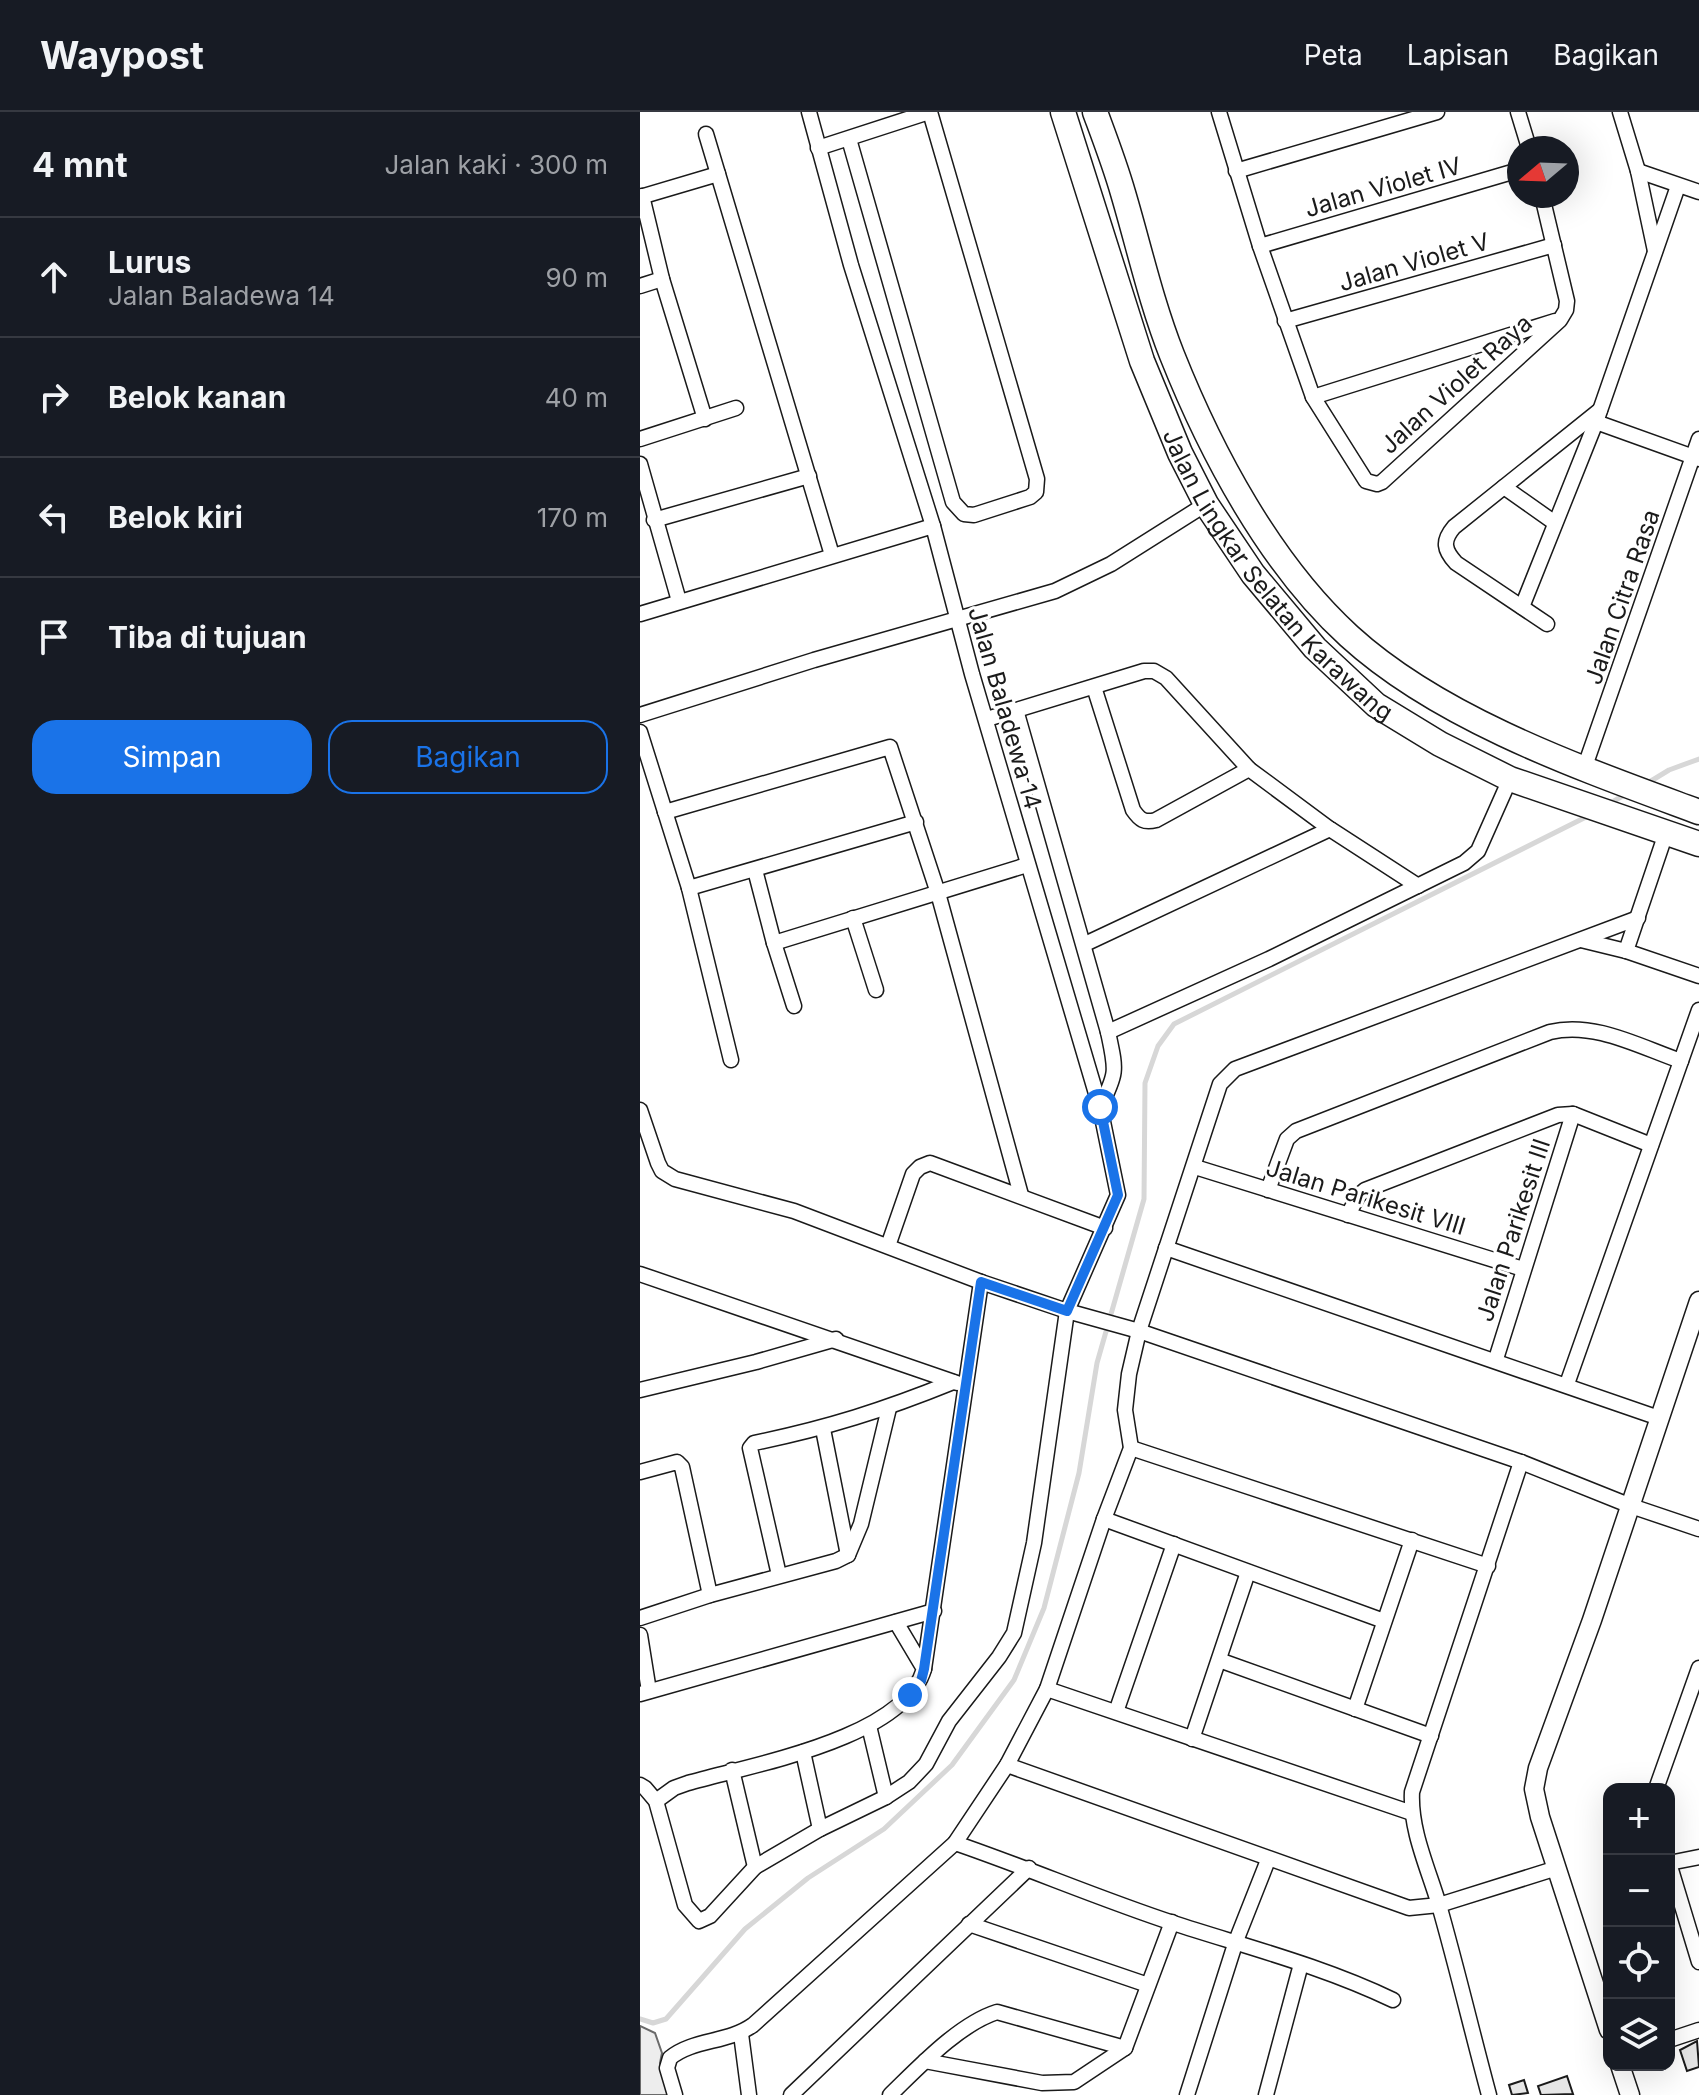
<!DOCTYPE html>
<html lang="id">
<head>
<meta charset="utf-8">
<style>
  :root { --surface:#171b24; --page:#242831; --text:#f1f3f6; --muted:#9ea1a6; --line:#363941; --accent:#1a73e8 }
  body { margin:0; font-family:Inter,sans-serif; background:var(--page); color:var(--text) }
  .controls { position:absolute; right:24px; bottom:24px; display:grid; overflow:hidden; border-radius:16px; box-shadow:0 8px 32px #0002 }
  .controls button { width:72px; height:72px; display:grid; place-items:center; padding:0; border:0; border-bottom:2px solid var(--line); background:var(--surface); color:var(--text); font:40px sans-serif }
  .compass { position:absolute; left:867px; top:24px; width:72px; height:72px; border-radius:50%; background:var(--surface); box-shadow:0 8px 32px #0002; rotate:251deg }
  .stop { position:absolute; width:24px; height:24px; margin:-18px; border:6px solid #1a73e8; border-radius:50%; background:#fff }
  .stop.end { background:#1a73e8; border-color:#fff; box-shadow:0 2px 8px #0008 }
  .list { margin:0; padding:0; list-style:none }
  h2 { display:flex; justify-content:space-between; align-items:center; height:104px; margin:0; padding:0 32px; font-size:34px }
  h2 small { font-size:26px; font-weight:400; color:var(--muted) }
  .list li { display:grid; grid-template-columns:52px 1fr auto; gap:24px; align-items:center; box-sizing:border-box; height:120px; padding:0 32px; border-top:2px solid var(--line) }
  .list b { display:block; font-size:30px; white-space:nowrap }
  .list p { margin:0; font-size:26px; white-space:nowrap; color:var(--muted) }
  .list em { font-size:26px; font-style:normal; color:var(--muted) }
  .actions { display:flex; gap:16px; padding:24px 32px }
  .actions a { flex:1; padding:18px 0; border:2px solid var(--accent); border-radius:24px; text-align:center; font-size:28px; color:var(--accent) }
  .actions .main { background:var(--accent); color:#fff }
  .icon { flex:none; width:44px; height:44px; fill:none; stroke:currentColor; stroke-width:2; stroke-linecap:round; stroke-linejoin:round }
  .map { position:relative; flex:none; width:1059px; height:1983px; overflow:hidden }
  header { display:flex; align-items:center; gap:48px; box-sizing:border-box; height:112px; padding:0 40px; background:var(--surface); border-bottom:2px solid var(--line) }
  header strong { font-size:38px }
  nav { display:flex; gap:44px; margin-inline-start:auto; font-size:28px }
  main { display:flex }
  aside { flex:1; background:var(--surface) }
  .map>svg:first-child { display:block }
  .built { fill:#ededed; stroke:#6a6a6a; stroke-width:2 }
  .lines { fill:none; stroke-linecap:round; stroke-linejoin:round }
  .stream { stroke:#d7d7d7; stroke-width:5 }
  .building { fill:#e6e6e6; stroke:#1a1a1a; stroke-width:2 }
  .minor-casing { stroke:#1a1a1a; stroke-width:17 }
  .tertiary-casing { stroke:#1a1a1a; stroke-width:21 }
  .primary-casing { stroke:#1a1a1a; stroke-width:27 }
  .minor { stroke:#fff; stroke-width:14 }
  .tertiary { stroke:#fff; stroke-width:18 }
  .primary { stroke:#fff; stroke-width:24 }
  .route { stroke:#1a73e8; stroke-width:10 }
  .labels { text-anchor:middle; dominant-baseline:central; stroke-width:6; stroke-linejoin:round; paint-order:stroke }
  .street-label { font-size:24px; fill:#1a1a1a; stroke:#fff }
</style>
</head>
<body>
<header>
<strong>Waypost</strong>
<nav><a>Peta</a><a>Lapisan</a><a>Bagikan</a></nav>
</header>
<main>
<aside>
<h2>4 mnt<small>Jalan kaki · 300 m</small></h2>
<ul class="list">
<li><svg class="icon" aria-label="ahead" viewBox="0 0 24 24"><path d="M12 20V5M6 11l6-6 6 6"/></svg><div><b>Lurus</b><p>Jalan Baladewa 14</p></div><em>90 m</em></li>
<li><svg class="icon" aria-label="right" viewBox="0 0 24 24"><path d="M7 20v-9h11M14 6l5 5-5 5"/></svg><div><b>Belok kanan</b></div><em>40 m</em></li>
<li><svg class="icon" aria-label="left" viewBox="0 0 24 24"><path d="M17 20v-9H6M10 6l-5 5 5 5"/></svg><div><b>Belok kiri</b></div><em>170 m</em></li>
<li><svg class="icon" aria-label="arrive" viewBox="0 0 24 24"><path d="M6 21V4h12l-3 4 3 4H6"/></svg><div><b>Tiba di tujuan</b></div></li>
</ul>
<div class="actions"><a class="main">Simpan</a><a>Bagikan</a></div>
</aside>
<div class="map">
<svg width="1059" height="1983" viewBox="0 0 1059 1983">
  <rect width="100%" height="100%" fill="#fff"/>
  <path class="built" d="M0,1914L15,1921L22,1941L20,1951L29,1983H0Z"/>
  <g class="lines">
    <g class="stream">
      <path d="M1006,672L1029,658L1059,647"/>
      <path d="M967,693L986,682"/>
      <path d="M0,1907L13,1911L26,1907L105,1817L168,1766L244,1717L312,1653L374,1568L404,1496L439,1361L457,1251L504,1087L505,971L518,934L534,912L948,704"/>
    </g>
  </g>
  <g class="building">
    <path d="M1057,1929L1059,1955L1047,1959L1040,1938Z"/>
    <path d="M927,1964L933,1982L901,1983L898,1974Z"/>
    <path d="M884,1968L888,1981L872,1983L869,1973Z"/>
  </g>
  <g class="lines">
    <defs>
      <g id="minor">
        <path d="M579,0L620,134L673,285L726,369L737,372L742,370L920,208L926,198L927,189L902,84"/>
        <path d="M878,0L889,36"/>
        <path d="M980,0L998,59L1015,139"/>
        <path d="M66,22L78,62"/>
        <path d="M209,27L313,390L324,402L334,403L390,385L396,380L397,367L290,0"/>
        <path d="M178,36L289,0"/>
        <path d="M596,59L797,0"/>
        <path d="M998,59L1059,80"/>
        <path d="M2,84L22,167L65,307"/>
        <path d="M0,85L78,62L192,443"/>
        <path d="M620,134L879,58"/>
        <path d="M0,174L22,167"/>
        <path d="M645,209L914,133"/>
        <path d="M673,285L915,209"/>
        <path d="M956,310L1059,347"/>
        <path d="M0,327L96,296"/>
        <path d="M0,352L39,489"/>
        <path d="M864,375L915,411"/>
        <path d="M14,408L169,364"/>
        <path d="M882,495L956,310L1038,74"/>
        <path d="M0,502L293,414"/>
        <path d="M907,512L816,451C804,438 802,429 814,415L960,298"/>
        <path d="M454,575L493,698C500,708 504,711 516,708L609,657"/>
        <path d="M376,598L468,920C476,958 478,960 460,995"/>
        <path d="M0,603L174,548L415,479L471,452L566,392"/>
        <path d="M347,607L504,559H514L526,566L609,657L690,717L778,774"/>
        <path d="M0,620L49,776L91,948"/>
        <path d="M944,657L1059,327"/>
        <path d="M25,700L250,635L298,781L381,1083"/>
        <path d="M115,758L134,831L154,894"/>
        <path d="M49,776L276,710"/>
        <path d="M213,806L236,878"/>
        <path d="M941,828L986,839L1059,864"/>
        <path d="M134,831L387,753"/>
        <path d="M445,832L690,717"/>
        <path d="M986,839L1026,721"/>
        <path d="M468,920L629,847L824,751L838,739L870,667"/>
        <path d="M0,998L18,1051L22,1059L35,1067L154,1099L341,1170L427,1199L499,1219L881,1350L991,1394L1059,1417"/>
        <path d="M555,1055L883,1157"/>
        <path d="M628,1078L647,1027L656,1019L910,920C954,909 1000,935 1041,949"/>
        <path d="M708,1103L718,1084L725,1078L918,1003L933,1002L1011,1033"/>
        <path d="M248,1134L273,1062L280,1055L290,1051L465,1116"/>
        <path d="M526,1136L1019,1306"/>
        <path d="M0,1162L317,1271"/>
        <path d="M856,1247L933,1002"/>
        <path d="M927,1272L1059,898"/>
        <path d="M0,1278L116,1250L196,1227"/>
        <path d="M183,1317L208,1443"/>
        <path d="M491,1336L848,1454"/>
        <path d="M0,1360L37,1350L42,1355L70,1483"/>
        <path d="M464,1407L744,1509"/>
        <path d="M139,1463L110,1336L114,1331C187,1316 244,1298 313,1270"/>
        <path d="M0,1506L70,1483L196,1449L208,1443L221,1412L249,1296"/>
        <path d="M0,1523L9,1579"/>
        <path d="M579,1548L791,1624"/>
        <path d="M284,1557L341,1170"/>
        <path d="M407,1577L772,1701"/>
        <path d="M0,1582L294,1499"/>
        <path d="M715,1597L772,1428"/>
        <path d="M476,1600L534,1432"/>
        <path d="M229,1614L246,1685"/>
        <path d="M552,1627L608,1460"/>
        <path d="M163,1640L180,1717"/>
        <path d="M367,1653L769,1796L799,1793L917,1756"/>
        <path d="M92,1658L115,1755"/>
        <path d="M0,1673L5,1676L16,1689L45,1793L59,1809L70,1804L115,1755L180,1717L246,1685L269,1670L286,1652L309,1609L359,1545L374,1521L394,1431L427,1199L478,1083L460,995L332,562L293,414L211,153L169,0"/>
        <path d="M1016,1677L1059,1556"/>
        <path d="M16,1689L34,1676L48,1671C110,1653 264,1627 284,1557L256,1510"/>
        <path d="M315,1731C388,1756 460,1787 533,1811C607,1835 682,1854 753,1888"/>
        <path d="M1029,1751L1059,1850"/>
        <path d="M1029,1751L1059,1745"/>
        <path d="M329,1812L508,1873"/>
        <path d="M101,1922L109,1983"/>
        <path d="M1029,1928L1059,1918"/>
        <path d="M285,1949L402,1971L434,1970L485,1936L532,1810"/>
        <path d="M35,1983L27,1956L30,1946C53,1927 88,1931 113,1913L315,1731L367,1653L407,1577L464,1407L491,1336L485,1298L489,1262L499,1219L580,972L595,957L998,806"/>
        <path d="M151,1983L389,1756"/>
        <path d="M250,1983C279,1955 319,1912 357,1900L485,1936"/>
        <path d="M547,1983L596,1829L628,1748"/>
        <path d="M626,1983L661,1852"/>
        <path d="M849,1983C832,1920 817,1856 799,1793C788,1756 770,1718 772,1680L881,1350"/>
      </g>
      <g id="tertiary">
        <path d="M969,1918L900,1705L894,1677L898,1656L952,1508L1059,1189"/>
        <path d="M980,1953L990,1983"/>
      </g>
      <g id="primary">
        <path id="s1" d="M423,0L502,249L540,341L566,392L613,462L675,536L736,593L800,632L870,667L1059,732"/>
        <path d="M455,0C465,27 475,53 483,81C499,135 511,190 532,243C571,341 630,452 709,524C801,608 943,657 1059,700"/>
      </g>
    </defs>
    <use href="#minor" class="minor-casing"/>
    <use href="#tertiary" class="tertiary-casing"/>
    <use href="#primary" class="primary-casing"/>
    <use href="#minor" class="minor"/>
    <use href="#tertiary" class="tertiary"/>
    <use href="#primary" class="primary"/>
  </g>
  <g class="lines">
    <path class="route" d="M270,1583L281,1569L284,1557L341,1170L427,1199L478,1083L460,995"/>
  </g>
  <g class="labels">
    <g class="street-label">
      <text transform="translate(743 75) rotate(-16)">Jalan Violet IV</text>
      <text transform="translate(774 150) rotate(-16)">Jalan Violet V</text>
      <text transform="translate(816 272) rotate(-42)">Jalan Violet Raya</text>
      <text stroke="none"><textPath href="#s1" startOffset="518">Jalan Lingkar Selatan Karawang</textPath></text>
      <text transform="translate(982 485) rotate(-71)">Jalan Citra Rasa</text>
      <text transform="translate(365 596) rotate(74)">Jalan Baladewa 14</text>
      <text transform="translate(726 1085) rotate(17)">Jalan Parikesit VIII</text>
      <text transform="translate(873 1118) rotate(-72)">Jalan Parikesit III</text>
    </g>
  </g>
</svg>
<div class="controls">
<button>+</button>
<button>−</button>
<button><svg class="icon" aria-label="locate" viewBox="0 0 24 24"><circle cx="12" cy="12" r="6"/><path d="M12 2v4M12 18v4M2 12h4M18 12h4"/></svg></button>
<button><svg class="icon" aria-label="layers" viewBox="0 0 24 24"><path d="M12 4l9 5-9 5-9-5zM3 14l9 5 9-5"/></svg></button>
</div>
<svg class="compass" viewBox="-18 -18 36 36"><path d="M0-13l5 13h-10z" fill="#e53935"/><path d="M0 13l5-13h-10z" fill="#9ea1a6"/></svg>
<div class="stop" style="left:460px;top:995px"></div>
<div class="stop end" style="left:270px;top:1583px"></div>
</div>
</main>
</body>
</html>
